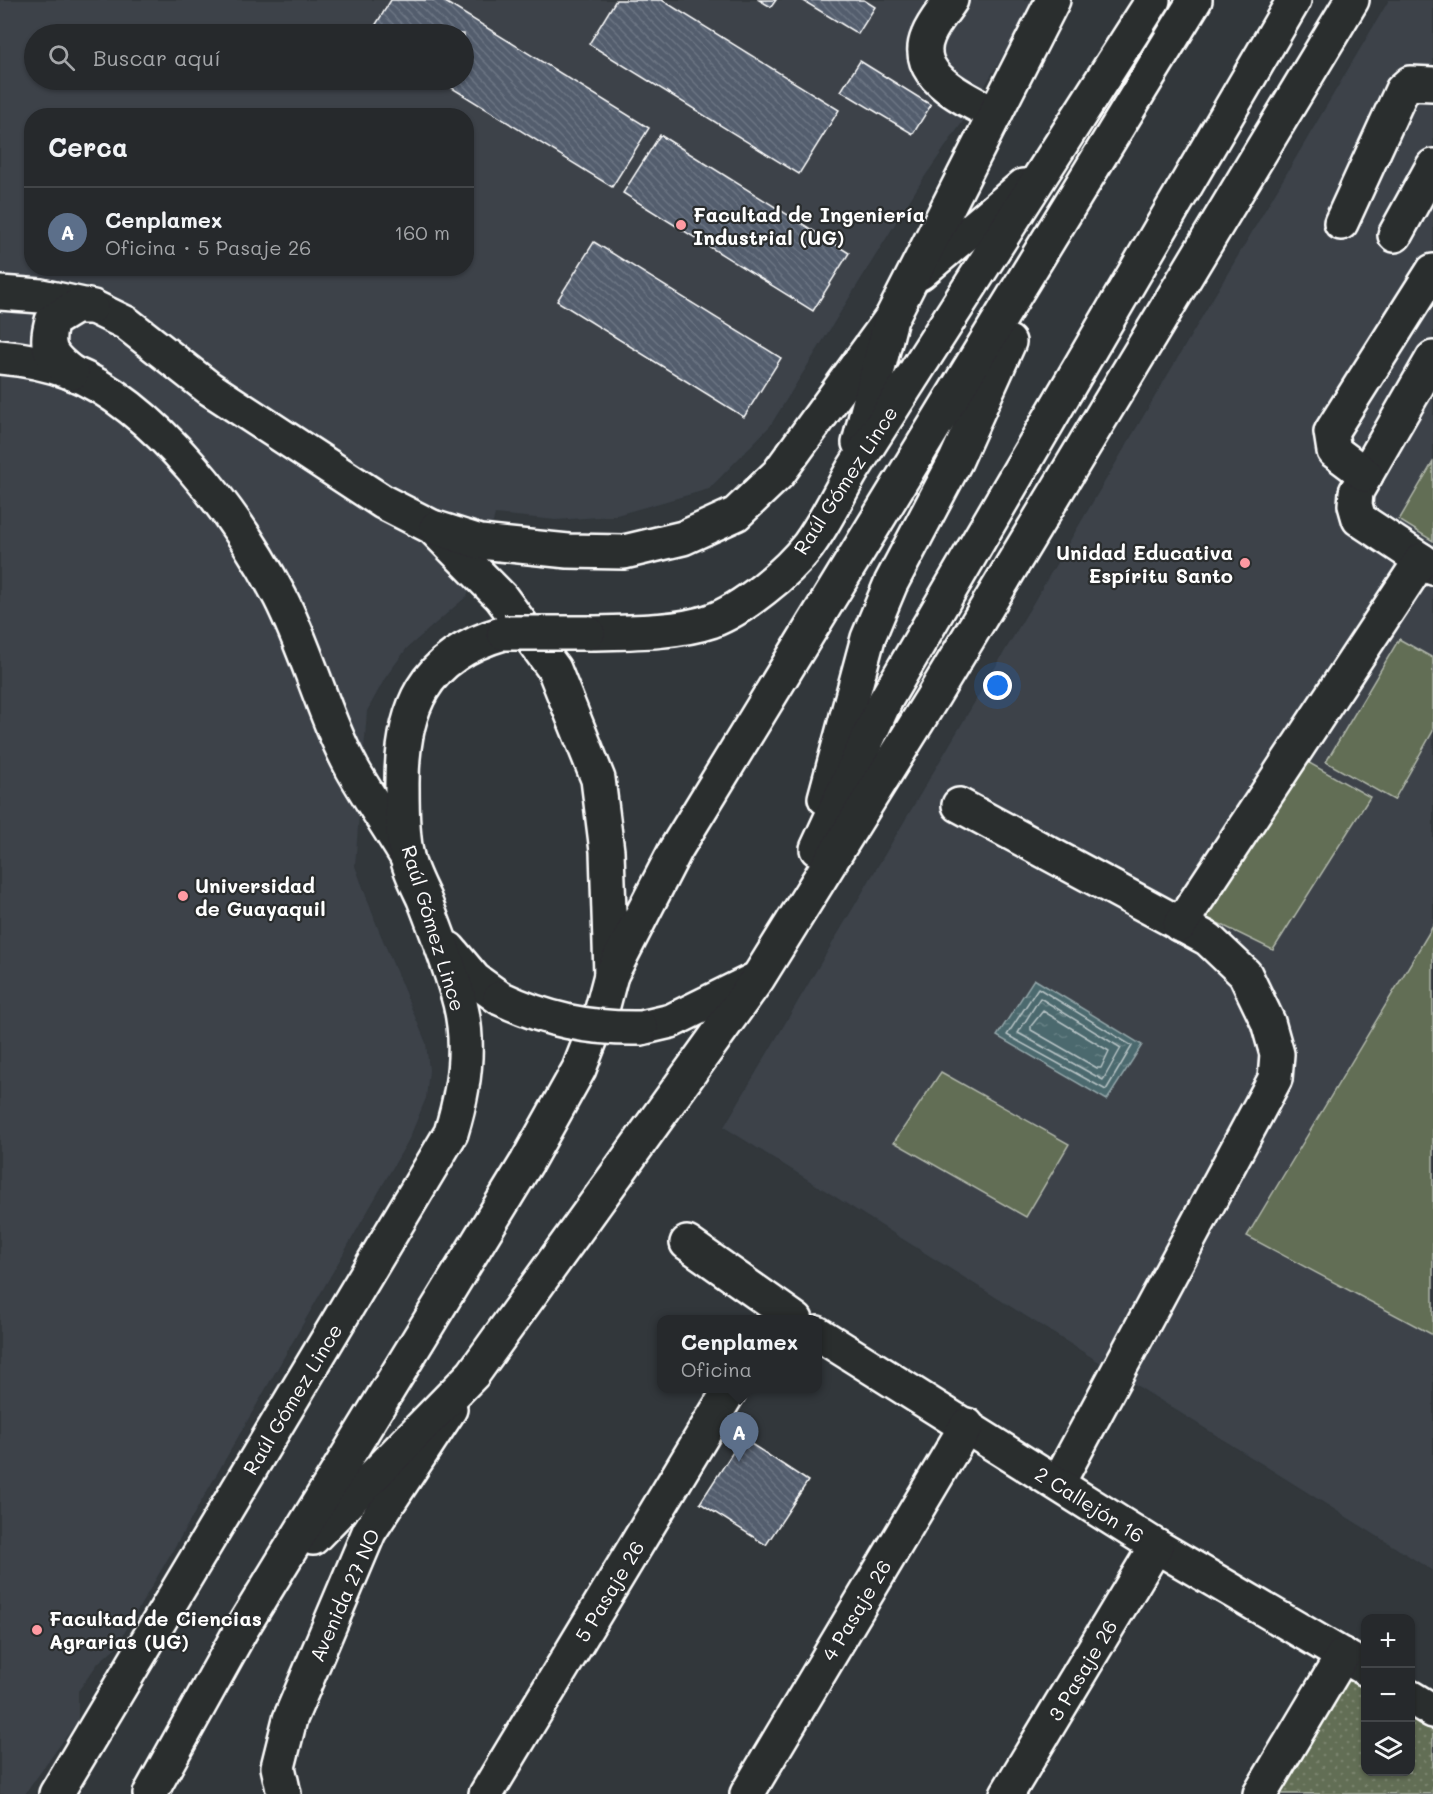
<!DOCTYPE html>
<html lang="es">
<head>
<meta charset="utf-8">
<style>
  :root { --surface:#26292c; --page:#2e3134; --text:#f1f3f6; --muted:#a4a6a9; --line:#424548; --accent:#ff9aa2 }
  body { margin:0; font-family:Mali,sans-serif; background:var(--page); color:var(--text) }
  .controls { position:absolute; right:18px; bottom:18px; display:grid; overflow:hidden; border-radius:12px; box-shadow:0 2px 4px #0004 }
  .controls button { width:54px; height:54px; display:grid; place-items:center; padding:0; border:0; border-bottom:2px solid var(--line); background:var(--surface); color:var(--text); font:30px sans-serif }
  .you { position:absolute; left:998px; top:686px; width:21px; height:21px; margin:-15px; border:4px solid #fff; border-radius:50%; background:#1a73e8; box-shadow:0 0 0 9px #1a73e833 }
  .badge { display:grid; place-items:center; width:39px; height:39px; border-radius:50%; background:var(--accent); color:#fff; font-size:20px; font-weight:700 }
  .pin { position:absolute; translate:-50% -50px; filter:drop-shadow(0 2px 3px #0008) }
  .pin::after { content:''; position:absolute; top:32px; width:21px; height:18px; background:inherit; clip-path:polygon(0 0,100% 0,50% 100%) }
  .popup { position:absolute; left:657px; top:1315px; width:165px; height:78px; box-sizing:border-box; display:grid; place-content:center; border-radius:12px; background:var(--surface); filter:drop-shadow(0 2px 4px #0005); font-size:20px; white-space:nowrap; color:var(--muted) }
  .popup b { font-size:22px; color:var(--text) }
  .popup::after { content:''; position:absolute; left:50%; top:100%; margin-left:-12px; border:12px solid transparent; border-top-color:var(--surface) }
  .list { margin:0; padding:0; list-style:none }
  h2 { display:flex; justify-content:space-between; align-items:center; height:78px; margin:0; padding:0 24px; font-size:26px }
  h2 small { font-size:20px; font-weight:400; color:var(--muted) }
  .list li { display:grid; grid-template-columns:39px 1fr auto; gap:18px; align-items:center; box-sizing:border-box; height:90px; padding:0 24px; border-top:2px solid var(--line) }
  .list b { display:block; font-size:22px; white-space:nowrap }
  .list p { margin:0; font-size:20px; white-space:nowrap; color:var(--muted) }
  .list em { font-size:20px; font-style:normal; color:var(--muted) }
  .icon { flex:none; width:33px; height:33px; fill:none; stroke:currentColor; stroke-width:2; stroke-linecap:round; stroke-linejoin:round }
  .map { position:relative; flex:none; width:1433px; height:1794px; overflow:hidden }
  .search { position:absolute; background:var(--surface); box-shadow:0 2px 4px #0004; left:24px; top:24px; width:450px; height:66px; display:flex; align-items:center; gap:15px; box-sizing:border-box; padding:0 21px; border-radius:33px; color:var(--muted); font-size:22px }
  .panel { position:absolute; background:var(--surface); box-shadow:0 2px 4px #0004; left:24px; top:108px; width:450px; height:168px; border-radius:24px }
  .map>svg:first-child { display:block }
  .built { fill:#3c424a; fill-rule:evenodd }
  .park { fill:url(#park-dots); stroke:#b0b6aa; stroke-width:1.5 }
  .pitch { fill:#626e55; stroke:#b0b6aa; stroke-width:1.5 }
  .water { fill:url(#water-ripples); stroke:#93a5a8; stroke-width:1.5 }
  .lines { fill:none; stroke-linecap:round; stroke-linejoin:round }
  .shore { stroke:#b7c3c5; stroke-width:1.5 }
  .building { fill:url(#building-back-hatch); stroke:#fff; stroke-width:1.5 }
  .minor-casing { stroke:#fff; stroke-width:38 }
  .major-casing { stroke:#fff; stroke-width:38 }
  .minor { stroke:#2a2d2e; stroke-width:33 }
  .major { stroke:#2a2d2e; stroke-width:33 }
  .major-bridge-casing { stroke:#fff; stroke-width:38; stroke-linecap:butt }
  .major-bridge { stroke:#2a2d2e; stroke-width:33 }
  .poi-dot { fill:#ff9aa2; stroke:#2a2d2e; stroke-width:2 }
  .labels { text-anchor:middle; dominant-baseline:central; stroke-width:4.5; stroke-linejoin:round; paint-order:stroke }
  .poi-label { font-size:20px; font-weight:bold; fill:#fff; stroke:#2a2d2e; text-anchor:start }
  .street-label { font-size:20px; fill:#fff; stroke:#2a2d2e }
</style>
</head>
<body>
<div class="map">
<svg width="1433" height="1794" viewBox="0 0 1433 1794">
  <defs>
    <pattern id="park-dots" width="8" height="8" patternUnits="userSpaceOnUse" patternTransform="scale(1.5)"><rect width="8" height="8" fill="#626e55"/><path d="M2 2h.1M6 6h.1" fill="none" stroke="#7a846e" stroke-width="1.8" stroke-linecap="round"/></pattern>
    <pattern id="water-ripples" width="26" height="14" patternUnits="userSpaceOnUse" patternTransform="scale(1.5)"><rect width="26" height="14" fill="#4b696e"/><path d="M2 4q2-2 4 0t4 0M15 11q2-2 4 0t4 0" fill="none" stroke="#668084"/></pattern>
    <pattern id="building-back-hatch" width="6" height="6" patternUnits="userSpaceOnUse" patternTransform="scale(1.5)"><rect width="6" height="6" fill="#525d6d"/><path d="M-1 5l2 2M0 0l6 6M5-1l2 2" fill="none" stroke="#6c7583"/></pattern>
  </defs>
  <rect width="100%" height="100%" fill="#32373b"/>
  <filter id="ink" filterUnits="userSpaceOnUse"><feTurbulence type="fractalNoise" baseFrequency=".0167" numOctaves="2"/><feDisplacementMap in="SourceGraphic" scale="12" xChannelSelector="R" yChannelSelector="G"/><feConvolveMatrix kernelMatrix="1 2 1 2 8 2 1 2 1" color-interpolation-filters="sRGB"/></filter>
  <g filter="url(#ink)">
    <g class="built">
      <path d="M0,0H1036L970,111L921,182L770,426L709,489L613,516L556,520L495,514L485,555L467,596L407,648L385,678L367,711L355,866L377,926L426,1043L429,1070L426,1098L409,1139L191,1519L116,1647L98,1663L78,1691V1720L25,1794H0ZM34,34H464V80H34ZM32,116H466V268H32Z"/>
      <path d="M1389,0H1433V1571L724,1127Z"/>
    </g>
    <path class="park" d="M1345,1677L1365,1689L1366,1772H1410L1411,1714L1433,1726V1794H1279Z"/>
    <g class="pitch">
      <path d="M1433,462V541L1399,520Z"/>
      <path d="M1399,639L1433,658V731L1394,800L1326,762Z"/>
      <path d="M1279,746L1370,797L1273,950L1185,907Z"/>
      <path d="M1433,926V1335L1247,1236Z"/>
      <path d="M941,1072L1069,1144L1026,1217L894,1142Z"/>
    </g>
    <path class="water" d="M1034,979L1142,1045L1107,1100L997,1036Z"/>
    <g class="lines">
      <g class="shore">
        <path d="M1038,988L1132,1046L1106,1090L1007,1035Z"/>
        <path d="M1040,998L1121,1048L1103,1080L1018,1033Z"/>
        <path d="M1043,1011L1109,1051L1101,1068H1097L1031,1030V1026Z"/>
      </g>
    </g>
    <g class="building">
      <path d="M391,0H442L649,128L612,187L439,80H464V34H370Z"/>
      <path d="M616,0H662L839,110L799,174L589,44Z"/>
      <path d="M759,0H776L771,7Z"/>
      <path d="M802,0H864L875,7L858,34Z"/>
      <path d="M860,61L931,105L913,134L841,91Z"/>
      <path d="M660,135L849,253L813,311L623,193Z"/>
      <path d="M594,242L781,358L744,417L557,301Z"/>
      <path d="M742,1438L808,1481L766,1545L700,1503Z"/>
    </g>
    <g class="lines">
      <defs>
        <g id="minor">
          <path d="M951,0C944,11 933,23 928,36C911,76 967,100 995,114"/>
          <path d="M1341,223L1402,90L1410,83L1433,84"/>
          <path d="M1395,235L1433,166"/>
          <path d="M0,293L41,296L93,307L126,323L209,388L383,502L432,527L501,597L554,669L598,779L607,851L611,975"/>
          <path d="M0,357C25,359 47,363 70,372C156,406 239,518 280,597C308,652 323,714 352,768C369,798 389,827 407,857"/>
          <path d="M1433,358L1356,492L1355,505L1359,519L1433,568"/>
          <path d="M72,373C50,356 44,348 52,321L75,307H91"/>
          <path d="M1366,475L1334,451L1331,432L1433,271"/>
          <path d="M436,528L480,542L568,551L624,552L683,538L736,514L778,474L890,320"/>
          <path d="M959,805L1208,939L1245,974L1268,1022L1277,1054L1275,1079L1058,1483"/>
          <path d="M1180,925L1421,560"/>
          <path d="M687,1243L796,1320"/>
          <path d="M817,1333L1156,1546L1366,1669"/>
          <path d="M1410,1697L1433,1711"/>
          <path d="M284,1794L278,1767L290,1719L369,1532L450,1409"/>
          <path d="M486,1794L731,1388"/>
          <path d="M747,1794L967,1425"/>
          <path d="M1007,1794L1156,1546"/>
          <path d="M1260,1794L1343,1655"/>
        </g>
        <g id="major">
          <path d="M920,273L1023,186"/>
          <path d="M859,443L891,319L1053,0"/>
          <path d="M588,633C625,632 676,633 711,621C743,609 787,573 808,546C825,523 838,495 852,471L1153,0"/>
          <path d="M825,798L868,638L891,583L956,460L1009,342"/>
          <path d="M817,849L885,701L1294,0"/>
          <path d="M449,949L475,980L500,998"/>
          <path d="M641,1028L671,1021L752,981"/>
          <path d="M313,1538L473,1374L758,978L934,695L1352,0"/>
          <path d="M56,1794L451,1133C464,1091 471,1047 460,1003C451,968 437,933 424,899C418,886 410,871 407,857C402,836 402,810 402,788C401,709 423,656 504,633"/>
          <path d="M150,1794L241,1630L527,1162L579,1069L601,1013L611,975L676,849L1195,0"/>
        </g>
      </defs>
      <use href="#minor" class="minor-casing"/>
      <use href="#major" class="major-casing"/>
      <use href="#minor" class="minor"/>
      <use href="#major" class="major"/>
      <defs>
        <g id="major-bridge">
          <path d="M504,633H588"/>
          <path d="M500,998C546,1020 589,1029 641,1028"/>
        </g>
      </defs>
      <use href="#major-bridge" class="major-bridge-casing"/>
      <use href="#major-bridge" class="major-bridge"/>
    </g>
  </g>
  <g class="poi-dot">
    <circle cx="681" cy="225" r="6"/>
    <circle cx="1245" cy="563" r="6"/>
    <circle cx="183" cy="896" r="6"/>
    <circle cx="37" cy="1630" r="6"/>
  </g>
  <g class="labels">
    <g class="poi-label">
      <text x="693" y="214">Facultad de Ingeniería<tspan x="693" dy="23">Industrial (UG)</tspan></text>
      <text x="1233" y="552" text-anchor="end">Unidad Educativa<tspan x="1233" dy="23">Espíritu Santo</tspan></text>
      <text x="195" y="885">Universidad<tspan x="195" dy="23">de Guayaquil</tspan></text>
      <text x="49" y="1618">Facultad de Ciencias<tspan x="49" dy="23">Agrarias (UG)</tspan></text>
    </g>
    <g class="street-label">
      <text transform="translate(845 480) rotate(-57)">Raúl Gómez Lince</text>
      <text transform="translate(434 928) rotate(73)">Raúl Gómez Lince</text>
      <text transform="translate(292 1399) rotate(-59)">Raúl Gómez Lince</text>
      <text transform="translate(1090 1504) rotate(32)">2 Callejón 16</text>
      <text transform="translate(609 1591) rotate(-59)">5 Pasaje 26</text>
      <text transform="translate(344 1595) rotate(-66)">Avenida 27 NO</text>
      <text transform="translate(856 1610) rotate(-59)">4 Pasaje 26</text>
      <text transform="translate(1082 1670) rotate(-59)">3 Pasaje 26</text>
    </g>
  </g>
</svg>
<div class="controls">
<button>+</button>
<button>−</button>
<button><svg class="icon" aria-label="layers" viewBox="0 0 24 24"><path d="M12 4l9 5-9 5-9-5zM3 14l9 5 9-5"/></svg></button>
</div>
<div class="you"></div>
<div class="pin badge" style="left:739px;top:1462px;background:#5c6f8a">A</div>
<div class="popup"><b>Cenplamex</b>Oficina</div>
<div class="search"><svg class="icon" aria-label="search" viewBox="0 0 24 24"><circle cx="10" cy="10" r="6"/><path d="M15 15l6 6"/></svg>Buscar aquí</div>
<section class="panel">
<h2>Cerca<small></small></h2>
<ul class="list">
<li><span class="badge" style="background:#5c6f8a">A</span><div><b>Cenplamex</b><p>Oficina · 5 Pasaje 26</p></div><em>160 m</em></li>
</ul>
</section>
</div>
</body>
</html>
